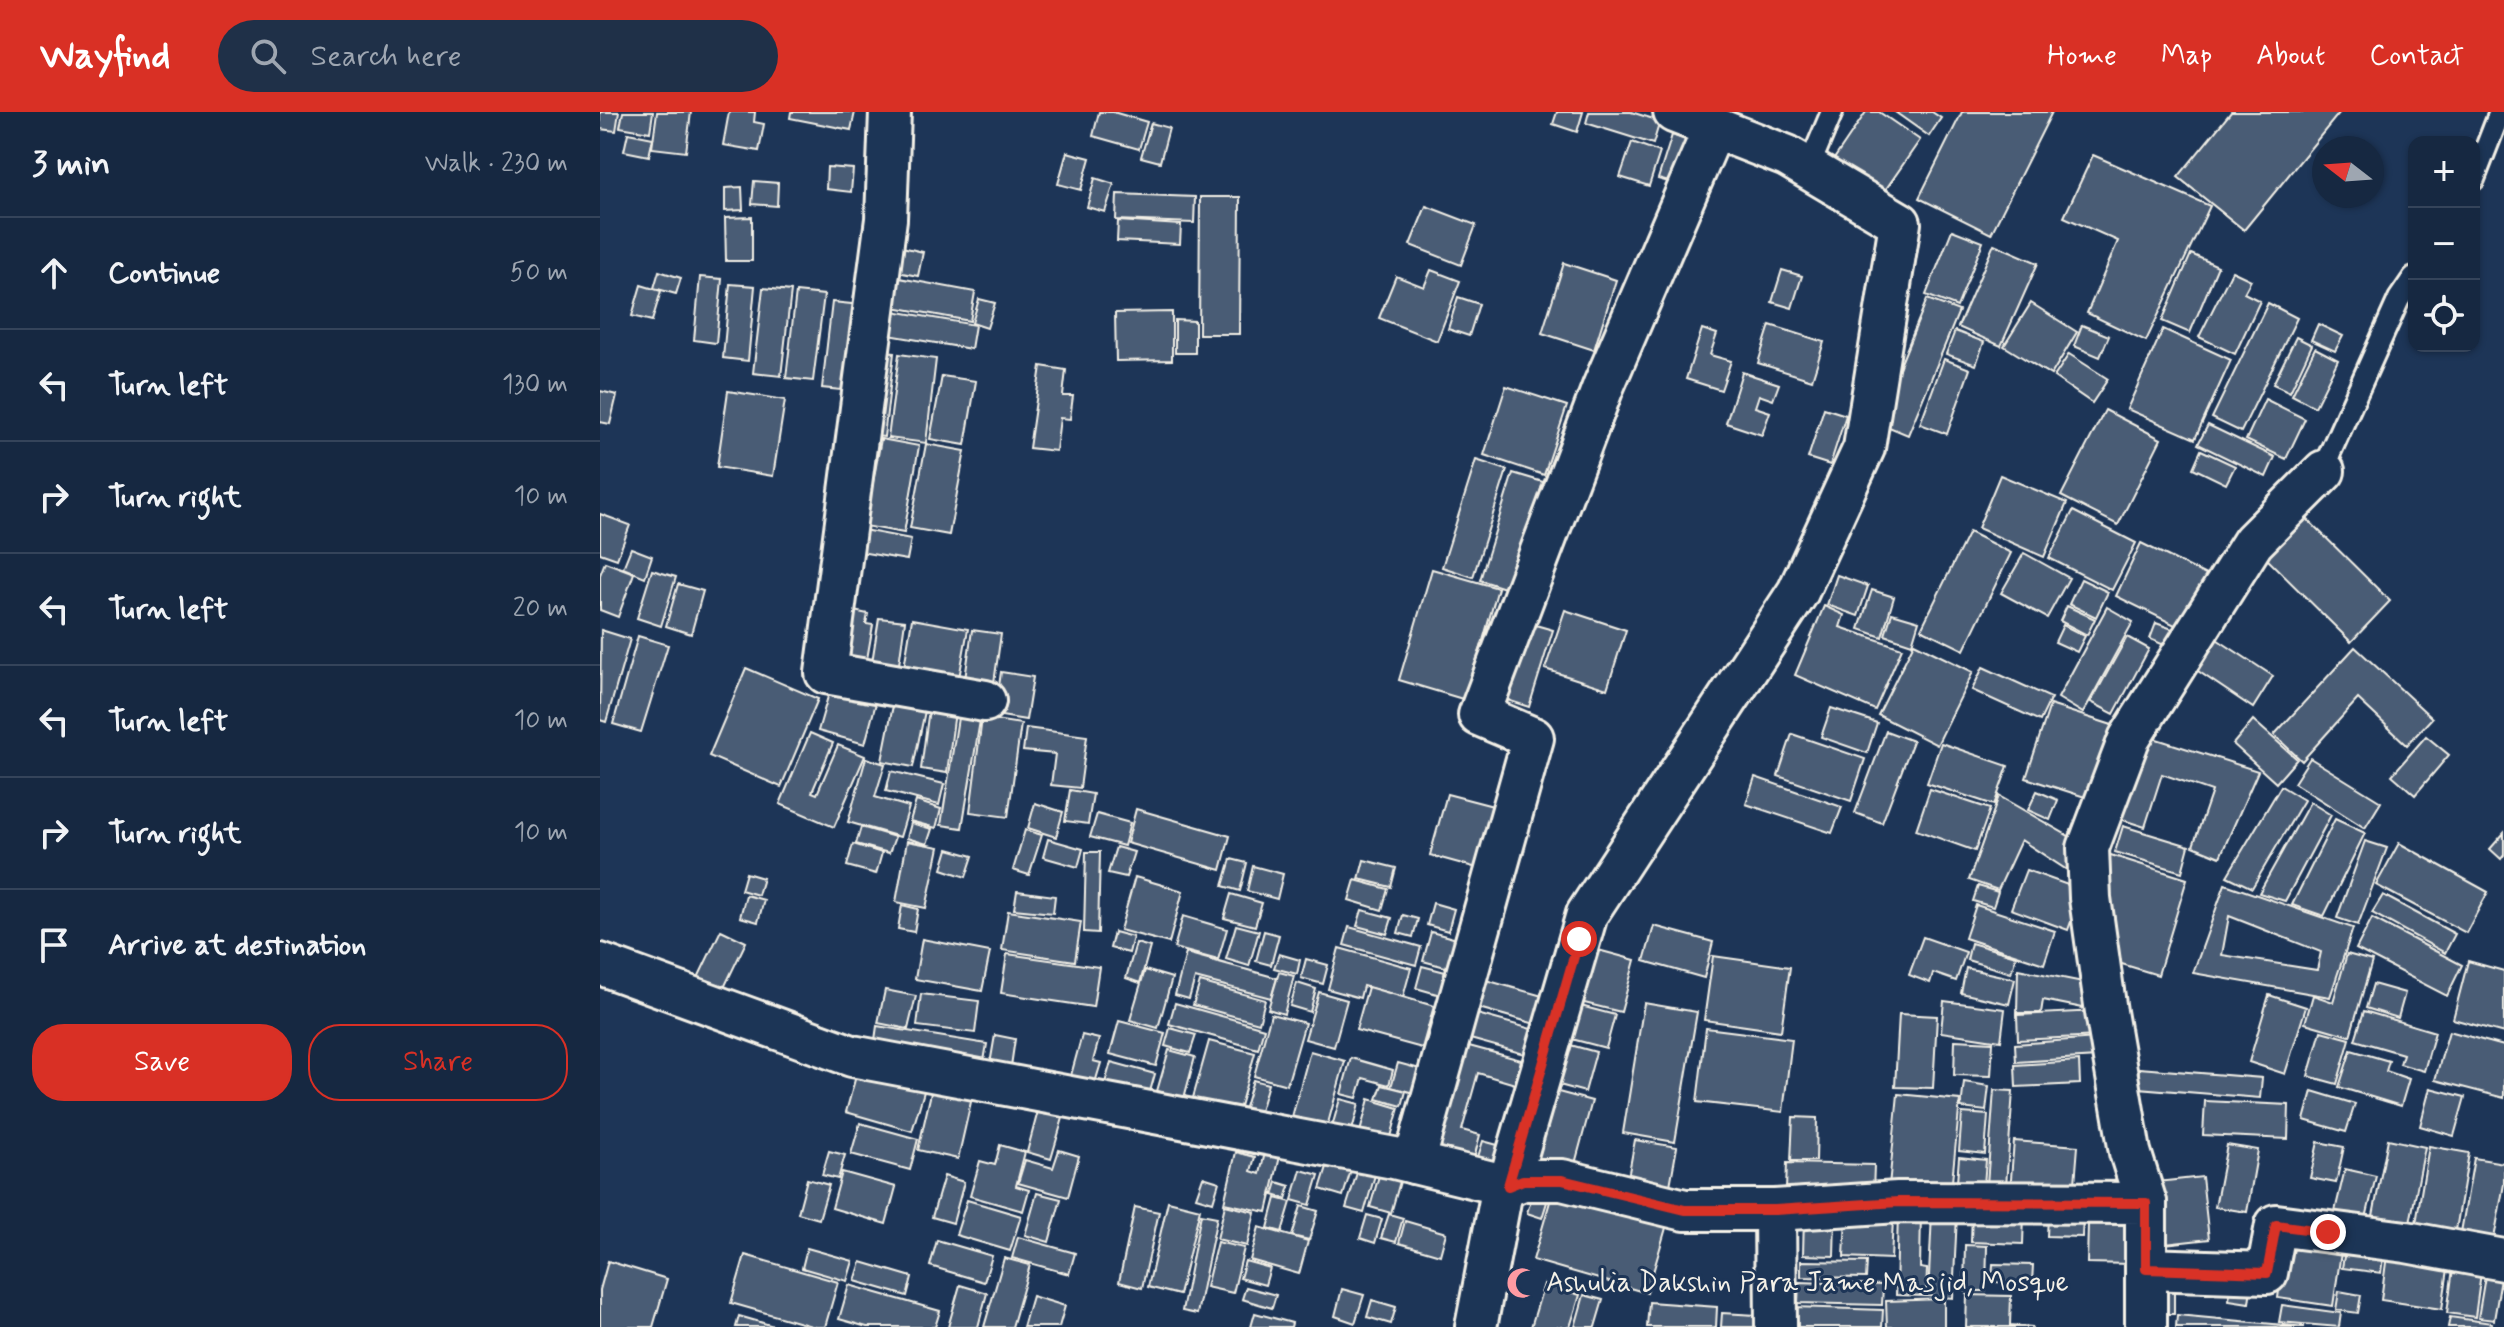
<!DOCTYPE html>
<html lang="en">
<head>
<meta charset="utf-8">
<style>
  :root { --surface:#162841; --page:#1f3048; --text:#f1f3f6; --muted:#9ea6b1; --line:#35445a; --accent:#d93025 }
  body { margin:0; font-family:Mynerve,sans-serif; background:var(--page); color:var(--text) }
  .controls { position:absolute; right:24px; top:24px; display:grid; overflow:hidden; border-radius:16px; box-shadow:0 2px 6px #0004 }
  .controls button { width:72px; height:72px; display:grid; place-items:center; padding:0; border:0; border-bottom:2px solid var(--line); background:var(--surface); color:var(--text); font:40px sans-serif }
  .compass { position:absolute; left:1712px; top:24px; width:72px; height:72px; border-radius:50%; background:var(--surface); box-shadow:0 2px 6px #0004; rotate:287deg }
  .stop { position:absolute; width:24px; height:24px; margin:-18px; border:6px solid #d93025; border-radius:50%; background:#fff }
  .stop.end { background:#d93025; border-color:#fff; box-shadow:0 2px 8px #0008 }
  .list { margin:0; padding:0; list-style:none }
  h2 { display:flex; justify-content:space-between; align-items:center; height:104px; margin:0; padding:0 32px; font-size:34px }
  h2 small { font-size:26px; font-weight:400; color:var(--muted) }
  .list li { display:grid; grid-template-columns:52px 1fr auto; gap:24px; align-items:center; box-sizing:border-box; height:112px; padding:0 32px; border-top:2px solid var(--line) }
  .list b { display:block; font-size:30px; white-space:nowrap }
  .list em { font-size:26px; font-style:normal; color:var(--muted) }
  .actions { display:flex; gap:16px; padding:24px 32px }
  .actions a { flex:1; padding:18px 0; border:2px solid var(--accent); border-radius:32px; text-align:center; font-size:28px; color:var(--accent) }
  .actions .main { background:var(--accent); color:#fff }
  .icon { flex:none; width:44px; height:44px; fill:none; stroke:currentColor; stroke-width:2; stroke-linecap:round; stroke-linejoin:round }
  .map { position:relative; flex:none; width:1904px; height:1215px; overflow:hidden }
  header { display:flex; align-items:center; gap:48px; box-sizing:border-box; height:112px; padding:0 40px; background:var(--accent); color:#fff }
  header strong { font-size:38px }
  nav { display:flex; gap:44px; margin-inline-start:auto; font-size:28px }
  .search { width:560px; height:72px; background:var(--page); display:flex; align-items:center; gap:20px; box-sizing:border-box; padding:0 28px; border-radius:44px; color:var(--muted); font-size:30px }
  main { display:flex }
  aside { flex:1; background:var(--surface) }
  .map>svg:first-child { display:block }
  .building { fill:#485b74; stroke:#f4f1e8; stroke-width:2; fill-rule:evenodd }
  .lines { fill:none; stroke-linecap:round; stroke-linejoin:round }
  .service-casing { stroke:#f4f1e8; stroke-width:26 }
  .minor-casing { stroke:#f4f1e8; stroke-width:46 }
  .service { stroke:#1d3557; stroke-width:20 }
  .minor { stroke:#1d3557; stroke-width:40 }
  .route { stroke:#d93025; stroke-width:10 }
  .labels { text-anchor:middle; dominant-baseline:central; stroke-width:6; stroke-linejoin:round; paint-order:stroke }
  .poi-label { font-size:28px; fill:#f4f1e8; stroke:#1d3557; text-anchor:start }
</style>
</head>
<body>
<header>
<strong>Wayfind</strong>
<div class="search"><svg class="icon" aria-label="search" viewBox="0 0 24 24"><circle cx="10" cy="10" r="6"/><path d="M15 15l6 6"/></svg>Search here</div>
<nav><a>Home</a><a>Map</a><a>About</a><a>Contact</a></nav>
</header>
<main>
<aside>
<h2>3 min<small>Walk · 230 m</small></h2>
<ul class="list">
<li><svg class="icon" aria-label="ahead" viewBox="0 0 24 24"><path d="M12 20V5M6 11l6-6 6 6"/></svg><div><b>Continue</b></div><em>50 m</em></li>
<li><svg class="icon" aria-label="left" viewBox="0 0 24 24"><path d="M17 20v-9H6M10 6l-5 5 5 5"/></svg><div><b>Turn left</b></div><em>130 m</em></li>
<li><svg class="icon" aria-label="right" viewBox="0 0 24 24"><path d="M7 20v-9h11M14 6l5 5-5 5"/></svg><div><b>Turn right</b></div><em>10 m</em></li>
<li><svg class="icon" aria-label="left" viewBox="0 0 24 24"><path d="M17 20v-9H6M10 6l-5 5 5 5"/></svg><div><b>Turn left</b></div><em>20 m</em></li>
<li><svg class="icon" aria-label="left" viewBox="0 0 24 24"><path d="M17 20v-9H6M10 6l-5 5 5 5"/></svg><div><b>Turn left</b></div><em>10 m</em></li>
<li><svg class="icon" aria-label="right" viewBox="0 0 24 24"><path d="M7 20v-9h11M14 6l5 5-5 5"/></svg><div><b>Turn right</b></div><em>10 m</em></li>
<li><svg class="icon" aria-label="arrive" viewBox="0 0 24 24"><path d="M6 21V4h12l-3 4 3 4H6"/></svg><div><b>Arrive at destination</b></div></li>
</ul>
<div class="actions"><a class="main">Save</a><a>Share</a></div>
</aside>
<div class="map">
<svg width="1904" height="1215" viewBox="0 0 1904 1215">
  <rect width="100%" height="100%" fill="#1d3557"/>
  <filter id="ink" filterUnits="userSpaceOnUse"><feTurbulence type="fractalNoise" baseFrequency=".0125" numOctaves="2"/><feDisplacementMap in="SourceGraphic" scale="16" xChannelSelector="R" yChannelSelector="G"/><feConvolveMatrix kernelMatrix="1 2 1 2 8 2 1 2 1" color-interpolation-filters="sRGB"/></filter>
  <g filter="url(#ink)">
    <g class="building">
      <path d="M0,0H19L16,19L0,17Z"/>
      <path d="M23,0H53L50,20L20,15Z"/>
      <path d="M57,0H91L86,40L52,36Z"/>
      <path d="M129,0H155L154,10L164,12L159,39L123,33Z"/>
      <path d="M191,0H255L251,18L190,6Z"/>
      <path d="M499,0H513L547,10L539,37L493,24Z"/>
      <path d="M957,0H983L977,20L953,12Z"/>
      <path d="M989,0H1031L1060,9L1053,32L986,11Z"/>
      <path d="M1266,0H1279L1320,28L1279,87L1230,53Z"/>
      <path d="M1295,0H1332L1341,6L1329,24Z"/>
      <path d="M1362,0H1452L1391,122L1319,86Z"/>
      <path d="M1631,0H1740L1644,118L1578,65Z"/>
      <path d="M551,11L569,16L560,50L541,45Z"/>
      <path d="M28,21L53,26L49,44L24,39Z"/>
      <path d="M1072,23L1094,31L1080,73L1058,67Z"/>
      <path d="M1032,30L1060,40L1049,74L1020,65Z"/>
      <path d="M467,40L490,46L481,78L458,72Z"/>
      <path d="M1493,43L1610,94L1546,229L1487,201L1518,129L1464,105Z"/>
      <path d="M227,55L253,57L251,80L226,77Z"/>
      <path d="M495,66L514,72L505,100L487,95Z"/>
      <path d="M154,69L178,71L177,94L152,92Z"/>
      <path d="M142,75L143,98L125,99V76Z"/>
      <path d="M517,82L595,85L594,111L516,108Z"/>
      <path d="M600,85H640L639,222H599Z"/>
      <path d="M826,94L876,113L861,153L810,133Z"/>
      <path d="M152,105V149H126L125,106Z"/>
      <path d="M518,109L581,113L580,132L517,129Z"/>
      <path d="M1352,118L1383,130L1357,195L1326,183Z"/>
      <path d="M1394,132L1438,151L1401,234L1358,215Z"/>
      <path d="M298,134L323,140L318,164L292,159Z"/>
      <path d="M1591,142L1618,154L1590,221L1562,209Z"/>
      <path d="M964,151L1016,168L994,238L942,221Z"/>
      <path d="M831,158L860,169L837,229L779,206L796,164L824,175Z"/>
      <path d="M1182,158L1202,164L1192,196L1172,190Z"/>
      <path d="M59,159L81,166L76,182L54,176Z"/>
      <path d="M1632,159L1651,168L1644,181L1660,189L1635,242L1599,225Z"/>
      <path d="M100,165L122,167L116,231L94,228Z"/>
      <path d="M294,165L375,180L370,209L288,194Z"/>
      <path d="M130,172L155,174L148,249L123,246Z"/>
      <path d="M41,173L61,179L52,209L32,204Z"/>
      <path d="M163,176L191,179L181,264L153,261Z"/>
      <path d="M196,180L224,183L213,269L186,266Z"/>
      <path d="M858,185L879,192L869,224L848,217Z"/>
      <path d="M379,187L395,191L387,216L372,211Z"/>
      <path d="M1327,187L1359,199L1308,323L1277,310Z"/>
      <path d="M232,190L261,193L251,279L222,276Z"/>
      <path d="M1431,191L1477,220L1451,263L1404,234Z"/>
      <path d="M1668,191L1697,206L1641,320L1612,306Z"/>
      <path d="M287,198L375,213L371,237L283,222Z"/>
      <path d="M572,200V248L516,249L515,201Z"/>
      <path d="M575,208L595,209V241H575Z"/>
      <path d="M1718,212L1743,224L1735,239L1711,228Z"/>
      <path d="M1170,213L1224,230L1212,268L1158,251Z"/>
      <path d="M1482,213L1509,224L1500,245L1474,234Z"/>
      <path d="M1102,217L1117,222L1110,243L1131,249L1121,278L1086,267Z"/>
      <path d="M1563,217L1631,248L1595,327L1527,297Z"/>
      <path d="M1355,219L1384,230L1376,253L1346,242Z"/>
      <path d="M1696,225L1712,233L1690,280L1673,272Z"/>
      <path d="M1715,236L1738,248L1715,295L1692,283Z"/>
      <path d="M276,239L294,241L284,325L267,323Z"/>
      <path d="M299,242L336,247L326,331L288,326Z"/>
      <path d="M1469,242L1508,267L1492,291L1454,265Z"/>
      <path d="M1344,247L1370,257L1347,322L1320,312Z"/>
      <path d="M441,254L466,258L463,284H473L470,307L460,306L456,339L429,336Z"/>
      <path d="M1142,260L1179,272L1173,288L1159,283L1155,295L1170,300L1162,323L1126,311Z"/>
      <path d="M342,264L376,269L365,333L330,327Z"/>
      <path d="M906,274L967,294L944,363L884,343Z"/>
      <path d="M0,279L17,283L10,312L0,310Z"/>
      <path d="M128,279L185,288L173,364L117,355Z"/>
      <path d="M1665,287L1705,307L1686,347L1646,328Z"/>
      <path d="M1224,296L1246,303L1230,353L1208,346Z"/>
      <path d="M1505,298L1561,327L1518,413L1461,384Z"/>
      <path d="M1608,313L1675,345L1666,365L1598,332Z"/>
      <path d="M281,327L319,334L304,421L265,414Z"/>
      <path d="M326,332L365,339L349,423L310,416Z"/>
      <path d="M1601,338L1635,354L1626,372L1593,356Z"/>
      <path d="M876,348L907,358L873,465L842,455Z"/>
      <path d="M913,361L943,370L911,478L880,468Z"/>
      <path d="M1400,363L1467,391L1444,445L1378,416Z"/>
      <path d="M1698,398L1790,489L1751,530L1658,438Z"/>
      <path d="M1473,399L1536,431L1512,478L1449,446Z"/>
      <path d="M0,402L30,413L17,447L0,441Z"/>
      <path d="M263,418L311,427L307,448L260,440Z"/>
      <path d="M1369,420L1411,441L1364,538L1321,517Z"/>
      <path d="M1541,431L1610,465L1585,518L1516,484Z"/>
      <path d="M31,436L52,444L45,465L23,456Z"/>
      <path d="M1424,441L1469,466L1447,506L1401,481Z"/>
      <path d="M5,450L34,461L18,505L0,498V463Z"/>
      <path d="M832,457L898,476L866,588L799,568Z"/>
      <path d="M52,458L76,465L61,514L37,506Z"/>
      <path d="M1237,463L1268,474L1258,504L1227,493Z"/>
      <path d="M1481,467L1508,480L1496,505L1469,492Z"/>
      <path d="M78,472L103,479L91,522L66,514Z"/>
      <path d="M1272,478L1294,485L1282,525L1259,517Z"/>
      <path d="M1224,494L1244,503L1240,515L1302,536L1275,598L1195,563Z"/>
      <path d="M1467,494L1495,507L1487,523L1460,509Z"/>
      <path d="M1507,495L1533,510L1483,601L1458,586Z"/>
      <path d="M249,498L268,502L266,512L273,513L264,564L237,560Z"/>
      <path d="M965,498L1026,518L1007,577L945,557Z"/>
      <path d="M1292,501L1319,509L1312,532L1285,523Z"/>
      <path d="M279,506L305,509L297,567L270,563Z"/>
      <path d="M312,507L368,517L357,577L302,568Z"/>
      <path d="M918,508L953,518L929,595L895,584Z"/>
      <path d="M1556,511L1578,519L1571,536L1550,527Z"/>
      <path d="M1463,513L1485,524L1477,540L1455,530Z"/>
      <path d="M1,518L30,527L6,610L0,608Z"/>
      <path d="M372,518L401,522L392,585L363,581Z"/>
      <path d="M1609,522L1673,564L1653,596L1589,553Z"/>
      <path d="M38,524L68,533L41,620L13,612Z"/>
      <path d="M1527,525L1549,537L1514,602L1491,590Z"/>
      <path d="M1314,531L1373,560L1337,633L1278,603Z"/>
      <path d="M1755,535L1832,606L1807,633L1758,587L1702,649L1674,623Z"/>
      <path d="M1383,555L1451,586L1440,609L1372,578Z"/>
      <path d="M146,556L218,587L181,675L109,644Z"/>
      <path d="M401,560L433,565L426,608L395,603Z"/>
      <path d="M231,574L277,587L265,632L218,619Z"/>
      <path d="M296,578L328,585L313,655L282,649Z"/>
      <path d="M330,589L356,592L347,661L321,657Z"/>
      <path d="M360,593L382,597L362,716L341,713Z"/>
      <path d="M1450,593L1512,613L1488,686L1426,666Z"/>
      <path d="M1231,596L1277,611L1267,641L1221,625Z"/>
      <path d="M382,606L421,612L408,705L370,700Z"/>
      <path d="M1653,608L1697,647L1676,671L1633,632Z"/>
      <path d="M426,616L487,624L480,676L451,673L455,642L423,639Z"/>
      <path d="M1286,619L1313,629L1282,711L1255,701Z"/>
      <path d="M210,621L233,631L212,680L217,682L238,633L265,644L234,715L180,692Z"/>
      <path d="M1192,622L1265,647L1251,689L1178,664Z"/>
      <path d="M1547,624L1658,659L1620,745L1593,734L1612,679L1562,662L1545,715L1520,707Z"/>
      <path d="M1826,624L1849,643L1815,683L1792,663Z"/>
      <path d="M1341,631L1408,654L1394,693L1327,671Z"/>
      <path d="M266,646L285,652L275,685L309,695L300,725L248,710Z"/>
      <path d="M1710,646L1781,690L1765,716L1694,671Z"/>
      <path d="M291,659L344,672L339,693L286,679Z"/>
      <path d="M1155,665L1242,695L1232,721L1146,692Z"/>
      <path d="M1681,674L1704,688L1652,776L1627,764Z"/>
      <path d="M1330,677L1390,697L1375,739L1316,718Z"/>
      <path d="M470,678L493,682L488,712L465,709Z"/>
      <path d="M1437,679L1458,688L1450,708L1428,698Z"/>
      <path d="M847,682L893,694L877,756L830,743Z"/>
      <path d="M1399,684L1479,730L1467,758L1421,728L1398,778L1369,768Z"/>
      <path d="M316,689L341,697L336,716L310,709Z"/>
      <path d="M1710,690L1731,703L1685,789L1659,781Z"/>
      <path d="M435,691L463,700L456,725L428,716Z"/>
      <path d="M536,697L630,724L621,758L527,731Z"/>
      <path d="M497,702L530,711L524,734L490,725Z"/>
      <path d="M1735,707L1765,721L1724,804L1692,793Z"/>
      <path d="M311,711L332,717L327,732L307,726Z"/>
      <path d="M1523,714L1589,734L1582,760L1515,740Z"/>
      <path d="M261,715L295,725L289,741L256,732Z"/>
      <path d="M425,718L442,723L429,763L413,758Z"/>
      <path d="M1904,721V743L1901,747L1890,737Z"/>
      <path d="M448,727L483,737L478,755L443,745Z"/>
      <path d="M307,729L339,735L326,796L296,790Z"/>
      <path d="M1765,729L1787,736L1758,813L1737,806Z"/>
      <path d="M1799,731L1888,780L1866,821L1776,773Z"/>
      <path d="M253,732L282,741L276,762L247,754Z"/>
      <path d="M516,735L534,740L526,765L508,761Z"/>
      <path d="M348,737L373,744L366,765L342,757Z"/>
      <path d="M1498,739L1587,767L1558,863L1502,846Z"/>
      <path d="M486,740H500L498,821L484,820Z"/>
      <path d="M631,747L647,751L640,779L623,774Z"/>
      <path d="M764,748L796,756L791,775L759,767Z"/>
      <path d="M653,754L683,762L677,787L647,779Z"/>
      <path d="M1426,758L1482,778L1468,818L1411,797Z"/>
      <path d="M146,761L163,766L158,783L141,778Z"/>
      <path d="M535,765L583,779L569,831L520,818Z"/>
      <path d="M755,768L788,777L782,798L749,788Z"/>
      <path d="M1625,772L1753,816L1730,885L1593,861ZM1629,804L1721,840L1717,858L1622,843Z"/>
      <path d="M1378,774L1398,780L1393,795L1373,789Z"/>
      <path d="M417,779L455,784L453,801L414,797Z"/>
      <path d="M631,782L662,791L655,814L624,806Z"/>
      <path d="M146,783L164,788L158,810L140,805Z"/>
      <path d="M1783,783L1855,822L1845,841L1772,801Z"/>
      <path d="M833,791L854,797L848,819L827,813Z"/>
      <path d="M302,793L318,797L314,820L298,817Z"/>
      <path d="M1376,793L1455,819L1444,852L1365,826Z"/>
      <path d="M762,798L792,806L787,822L757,814Z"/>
      <path d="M408,799L481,810L475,849L402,838Z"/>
      <path d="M803,803L818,807L813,825L798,821Z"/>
      <path d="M583,804L627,817L618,848L574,836Z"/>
      <path d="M1772,806L1862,853L1847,884L1756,837Z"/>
      <path d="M636,813L659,819L649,854L626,847Z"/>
      <path d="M1054,814L1113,830L1104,866L1044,849Z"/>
      <path d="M749,815L821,835L816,853L744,833Z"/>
      <path d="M121,818L146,830L121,882L96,870Z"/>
      <path d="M664,819L679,823L671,853L656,849Z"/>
      <path d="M514,820L533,825L529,841L510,836Z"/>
      <path d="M831,820L868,830L860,859L823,849Z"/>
      <path d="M1323,825L1366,840L1356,869L1333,861L1330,871L1309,863Z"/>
      <path d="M322,827L390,840L382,879L315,867Z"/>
      <path d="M536,831L550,835L540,871L526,866Z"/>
      <path d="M1371,831L1416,844L1411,861L1367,848Z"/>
      <path d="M987,835L1035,848L1021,900L972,888Z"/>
      <path d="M739,836L811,856L803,885L763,874L760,886L728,877Z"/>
      <path d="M586,841L677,866L671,886L595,866L589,887L575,883Z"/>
      <path d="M407,842L499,855L493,895L401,881Z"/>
      <path d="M679,842L700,848L697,862L674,856Z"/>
      <path d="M1747,842L1772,849L1750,924L1705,911L1713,883L1733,890Z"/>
      <path d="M1113,844L1190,855L1181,919L1104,908Z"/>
      <path d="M706,847L728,853L723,872L701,866Z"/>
      <path d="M1868,849L1904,859V921L1853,907Z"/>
      <path d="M822,854L857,863L851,886L816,876Z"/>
      <path d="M1366,856L1415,867L1409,892L1361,881Z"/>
      <path d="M1418,857L1488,871L1483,896L1443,888L1441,901H1417Z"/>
      <path d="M545,858L572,866L558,916L530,908Z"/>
      <path d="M679,860L694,864L684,902L668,897Z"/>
      <path d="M875,865L953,887L946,915L868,893Z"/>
      <path d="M600,870L665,888L659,911L593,893Z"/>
      <path d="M697,871L716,877L710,900L690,894Z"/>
      <path d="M1773,872L1805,881L1798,906L1766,896Z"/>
      <path d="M768,875L834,894L822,936L756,918Z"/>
      <path d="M285,878L316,884L308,917L278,911Z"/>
      <path d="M719,880L747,888L734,935L705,927Z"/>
      <path d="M321,882L379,889L375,921L317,914Z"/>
      <path d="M1669,883L1706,895L1685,962L1649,950Z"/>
      <path d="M1344,889L1405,897L1401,929L1341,920Z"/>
      <path d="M575,891L664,916L658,937L569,912Z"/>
      <path d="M1044,891L1097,900L1075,1030L1023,1021Z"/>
      <path d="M973,892L1015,903L1006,936L964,925Z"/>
      <path d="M1498,899L1499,924L1418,928L1417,903Z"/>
      <path d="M1764,899L1835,920L1824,959L1800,952L1803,942L1755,928Z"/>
      <path d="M870,900L942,920L935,945L863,925Z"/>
      <path d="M671,902L705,911L687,973L654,964Z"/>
      <path d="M1299,902L1337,904L1333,976L1295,975Z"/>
      <path d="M519,909L565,921L556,954L510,942Z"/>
      <path d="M277,914L387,932L382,960L273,942Z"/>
      <path d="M570,916L596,923L590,941L565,934Z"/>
      <path d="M1106,916L1192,927L1183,1000L1097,990Z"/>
      <path d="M1721,919L1750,927L1737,972L1708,964Z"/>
      <path d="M1849,919L1904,934V986L1835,968Z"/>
      <path d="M395,923L415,927L410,961L389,958Z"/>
      <path d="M482,923L499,927L493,949L501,951L494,974L470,967Z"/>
      <path d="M1496,926L1497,945L1416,950L1415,932Z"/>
      <path d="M1355,928L1393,930L1391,964L1354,963Z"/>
      <path d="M609,929L655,941L637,1005L591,993Z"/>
      <path d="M854,930L921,948L915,972L878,961L862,1018L880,1023L873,1050L825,1037Z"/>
      <path d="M963,931L996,940L985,980L952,971Z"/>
      <path d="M569,938L595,945L584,986L557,979Z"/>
      <path d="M1751,938L1789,949L1786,959L1809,967L1801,994L1739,975Z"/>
      <path d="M710,939L745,949L727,1015L692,1005Z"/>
      <path d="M751,946L793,958L789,973L763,966L757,986L741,982Z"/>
      <path d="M1479,949L1480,972L1416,975L1415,953Z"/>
      <path d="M511,950L555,962L547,990L503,978Z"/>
      <path d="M798,951L820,957L814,981L791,975Z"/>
      <path d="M259,953L326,973L312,1019L246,1000Z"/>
      <path d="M1539,956L1662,966L1660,986L1538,976Z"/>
      <path d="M653,968L668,972L658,1006L643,1002Z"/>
      <path d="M1364,970L1389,974L1386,999L1361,996Z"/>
      <path d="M333,972L373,981L358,1047L318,1038Z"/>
      <path d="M782,973L806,979L802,994L777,987Z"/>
      <path d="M1830,976L1865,985L1854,1024L1820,1014Z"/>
      <path d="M947,977L992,989L972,1063L927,1051Z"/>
      <path d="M1394,978L1413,979L1405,1087L1386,1086Z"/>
      <path d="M1712,979L1755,992L1746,1020L1704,1008Z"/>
      <path d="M1298,982L1360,988L1351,1080L1289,1074Z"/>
      <path d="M740,987L759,992L749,1030L729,1025Z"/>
      <path d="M769,987L799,996L787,1039L757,1031Z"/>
      <path d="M1605,989L1689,993L1688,1027L1603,1023Z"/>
      <path d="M438,999L463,1006L451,1047L427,1040Z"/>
      <path d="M1362,1001L1388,1003L1385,1042L1359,1039Z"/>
      <path d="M1193,1005L1217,1006L1216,1049H1191Z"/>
      <path d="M260,1011L318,1027L310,1058L251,1042Z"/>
      <path d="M1788,1027L1825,1035L1807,1126L1770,1119Z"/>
      <path d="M1035,1028L1077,1035L1069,1079L1027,1071Z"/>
      <path d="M883,1029L912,1037L906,1059L876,1051Z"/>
      <path d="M1414,1029L1478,1034L1474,1084L1410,1079Z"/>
      <path d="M1718,1030L1744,1035L1736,1071L1710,1066Z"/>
      <path d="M400,1033L425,1040L416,1074L429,1078L423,1099L370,1084L380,1049L395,1053Z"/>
      <path d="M1627,1033L1658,1038L1647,1100L1615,1095Z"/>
      <path d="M1829,1034L1869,1041L1853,1136L1813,1129Z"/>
      <path d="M666,1036L681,1040L667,1100L624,1091L636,1040L655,1045L651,1059L660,1062Z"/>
      <path d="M459,1038L479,1044L468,1085L418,1071L425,1048L453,1056Z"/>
      <path d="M229,1039L245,1043L238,1067L222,1063Z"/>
      <path d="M732,1039L755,1046L743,1084L720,1077Z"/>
      <path d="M1359,1045L1386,1048L1383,1085L1356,1083Z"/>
      <path d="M1874,1046L1904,1051V1072L1893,1132L1860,1126Z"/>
      <path d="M760,1051L777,1056L764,1101L746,1096Z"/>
      <path d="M1187,1051L1274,1053L1273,1080L1186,1078Z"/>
      <path d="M782,1053L803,1059L791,1101L770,1095Z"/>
      <path d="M1745,1057L1776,1064L1763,1119L1732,1112Z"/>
      <path d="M701,1058L719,1063L710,1093L692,1088Z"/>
      <path d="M242,1060L296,1075L286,1112L232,1096Z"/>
      <path d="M344,1064L364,1070L353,1111L332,1105Z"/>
      <path d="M603,1065L619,1070L613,1090L596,1085Z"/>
      <path d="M1602,1065L1609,1127L1556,1133L1549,1071Z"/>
      <path d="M207,1067L229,1073L219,1107L198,1101Z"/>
      <path d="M937,1068L952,1074L942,1106L927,1101Z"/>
      <path d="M956,1069L1070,1102L1047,1181L933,1148Z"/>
      <path d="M677,1070L690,1074L686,1087L673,1083Z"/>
      <path d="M437,1081L461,1087L449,1130L425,1123Z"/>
      <path d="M676,1086L691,1090L682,1120L668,1116Z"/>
      <path d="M367,1088L421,1104L410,1139L356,1123Z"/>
      <path d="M568,1089L600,1097L579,1183L548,1175Z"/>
      <path d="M625,1093L655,1100L647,1134L617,1127Z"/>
      <path d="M701,1094L718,1099L709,1128L692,1124Z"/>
      <path d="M535,1095L559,1100L542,1176L519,1170Z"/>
      <path d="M1298,1099H1321L1320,1156L1327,1157L1326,1184L1296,1183Z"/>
      <path d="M1372,1100L1424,1102L1423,1132L1371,1130Z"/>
      <path d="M601,1102L617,1105L597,1202L582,1199Z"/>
      <path d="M789,1102L803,1106L796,1130L781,1126Z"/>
      <path d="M1332,1102L1357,1103L1353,1186L1328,1184Z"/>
      <path d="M767,1103L782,1107L775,1131L760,1126Z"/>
      <path d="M1448,1104L1483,1105L1482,1125L1447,1124Z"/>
      <path d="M1204,1105L1235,1106L1234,1144L1203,1143Z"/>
      <path d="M1246,1105L1293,1107L1291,1147L1244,1145Z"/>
      <path d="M805,1109L846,1121L840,1143L799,1131Z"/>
      <path d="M1488,1112L1532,1113L1531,1152L1487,1151Z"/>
      <path d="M659,1115L708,1129L699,1162L650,1148Z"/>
      <path d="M418,1125L475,1141L469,1162L412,1146Z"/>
      <path d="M1686,1126L1742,1134L1733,1194L1678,1186Z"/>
      <path d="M337,1128L392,1144L384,1170L330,1154Z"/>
      <path d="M617,1130L644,1136L633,1181L606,1175Z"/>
      <path d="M1365,1133L1387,1134L1386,1179H1364Z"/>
      <path d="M1746,1133L1784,1138L1781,1161L1742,1156Z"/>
      <path d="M1788,1135L1850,1144L1842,1197L1781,1188Z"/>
      <path d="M207,1136L253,1149L247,1169L202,1156Z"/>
      <path d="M145,1143L238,1170L225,1215H215L131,1191Z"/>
      <path d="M404,1146L430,1153L412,1215H384Z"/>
      <path d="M8,1149L67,1167L53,1215H0V1178Z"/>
      <path d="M645,1149L670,1156L665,1173L640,1166Z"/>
      <path d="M1201,1149L1267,1150L1266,1166L1201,1165Z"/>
      <path d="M1854,1149L1882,1153L1875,1205L1847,1201Z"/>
      <path d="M261,1150L312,1165L307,1184L255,1169Z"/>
      <path d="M1393,1152L1433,1153L1432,1171L1392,1170Z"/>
      <path d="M1886,1158L1902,1161L1894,1208L1878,1206Z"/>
      <path d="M1632,1164L1652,1167L1649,1191L1629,1188Z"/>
      <path d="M1574,1165V1202H1550Z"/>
      <path d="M1199,1170L1283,1173L1282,1193L1198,1191Z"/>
      <path d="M944,1172L980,1183L970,1215H931Z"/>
      <path d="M249,1173L340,1199L335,1215H267L239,1207Z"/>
      <path d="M360,1173L387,1181L378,1215H348Z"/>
      <path d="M646,1175L676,1183L672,1196L642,1187Z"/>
      <path d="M742,1177L764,1183L755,1211L735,1204Z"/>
      <path d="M1739,1179L1761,1183L1758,1201L1736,1198Z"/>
      <path d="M984,1183L1003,1188L995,1215H975Z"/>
      <path d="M1367,1183L1411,1184L1410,1213L1433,1215H1366Z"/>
      <path d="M432,1184L465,1194L459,1215H423Z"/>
      <path d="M1344,1187V1215H1287L1286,1189Z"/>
      <path d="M772,1188L796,1195L791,1212L767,1205Z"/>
      <path d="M1049,1190L1117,1195L1116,1215H1047Z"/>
      <path d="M1682,1193L1741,1201L1739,1215L1679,1210Z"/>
      <path d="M1194,1195L1283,1198L1282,1215H1194Z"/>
      <path d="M655,1201L692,1211L691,1215H651Z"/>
      <path d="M1122,1201L1156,1203L1155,1215H1121Z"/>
      <path d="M1577,1203L1705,1215H1576Z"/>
      <path d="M139,1204L177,1215H136Z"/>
      <path d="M1850,1205L1892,1211V1215H1848Z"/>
    </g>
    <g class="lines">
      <defs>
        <g id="service">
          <path d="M1208,57L1232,0"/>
          <path d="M1874,67L1900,0"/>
          <path d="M1729,343L1799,187L1814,165"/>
        </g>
        <g id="minor">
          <path d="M290,0L286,107L226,561L385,589"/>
          <path d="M0,852L252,944L794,1046L908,1074L923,1068H962L1085,1098H1175L1298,1090L1546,1091V1215"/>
          <path d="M814,1051L933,626L879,603L1003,275L1114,16"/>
          <path d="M908,1074L987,802L1198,480L1264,336L1300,111L1187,44L1074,0"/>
          <path d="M1546,1091L1530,1040L1506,900L1490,786L1488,736L1529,627L1653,430L1724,359"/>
          <path d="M1175,1098L1176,1215"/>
          <path d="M1546,1157L1667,1161L1676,1113L1806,1130L1904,1148"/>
          <path d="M876,1215L903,1073"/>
        </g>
      </defs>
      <use href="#service" class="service-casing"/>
      <use href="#minor" class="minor-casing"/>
      <use href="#service" class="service"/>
      <use href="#minor" class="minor"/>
    </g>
  </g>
  <g class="lines" filter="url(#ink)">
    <path class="route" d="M979,827L908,1074L923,1068H962L1085,1098H1175L1298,1090L1546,1091V1157L1667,1161L1676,1113L1728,1120"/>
  </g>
  <defs>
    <symbol id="mosque-bare" viewBox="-9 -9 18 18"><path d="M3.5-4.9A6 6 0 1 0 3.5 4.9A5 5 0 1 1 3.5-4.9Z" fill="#ff9aa2" stroke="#1d3557" stroke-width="2.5" paint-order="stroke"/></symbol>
  </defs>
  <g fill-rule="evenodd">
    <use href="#mosque-bare" x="900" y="1149" width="44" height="44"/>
  </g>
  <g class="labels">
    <g class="poi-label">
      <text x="946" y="1171">Ashulia Dakshin Para Jame Masjid, Mosque</text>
    </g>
  </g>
</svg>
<div class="controls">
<button>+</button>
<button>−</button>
<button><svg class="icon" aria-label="locate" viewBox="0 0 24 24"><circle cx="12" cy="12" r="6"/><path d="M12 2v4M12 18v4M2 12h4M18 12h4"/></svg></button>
</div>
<svg class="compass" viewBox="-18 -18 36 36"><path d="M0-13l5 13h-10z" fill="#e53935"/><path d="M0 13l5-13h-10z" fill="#9ea6b1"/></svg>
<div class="stop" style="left:979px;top:827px"></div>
<div class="stop end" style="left:1728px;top:1120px"></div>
</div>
</main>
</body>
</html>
